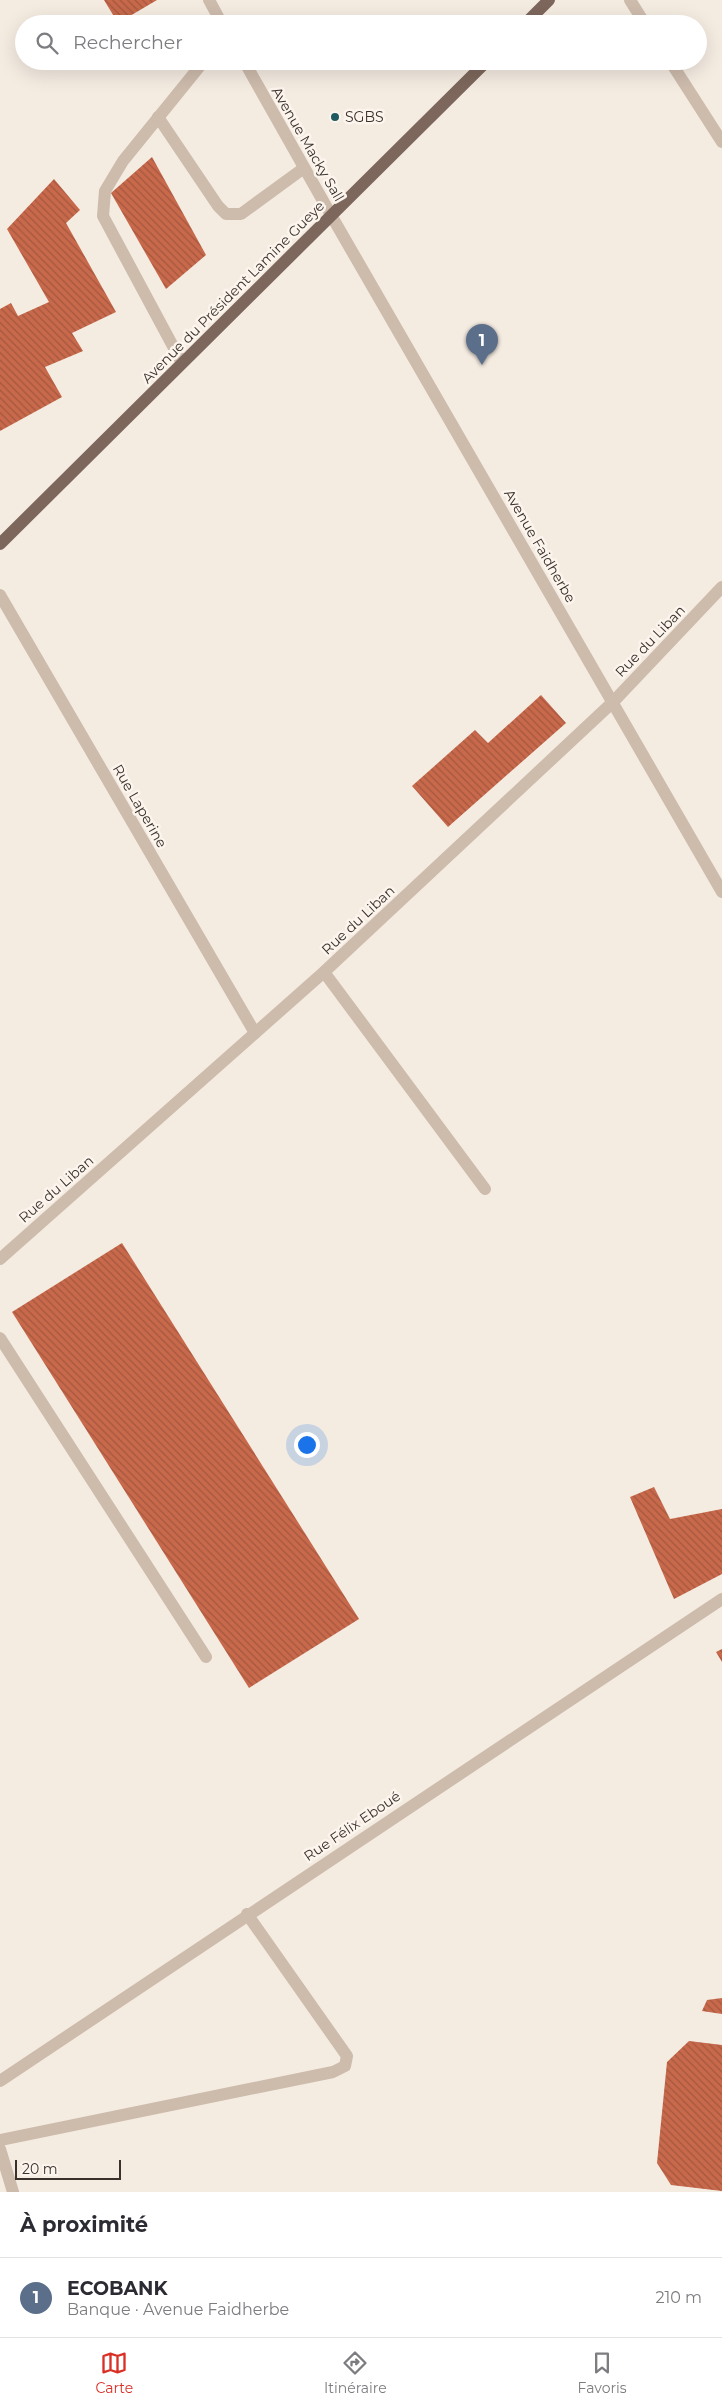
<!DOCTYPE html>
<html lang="fr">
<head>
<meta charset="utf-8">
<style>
  :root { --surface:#fff; --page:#f7f7f7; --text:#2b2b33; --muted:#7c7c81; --line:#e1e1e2; --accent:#d93025 }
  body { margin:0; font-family:Montserrat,sans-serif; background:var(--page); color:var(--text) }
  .scale { position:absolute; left:15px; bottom:12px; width:106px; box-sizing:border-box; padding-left:5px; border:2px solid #3b302b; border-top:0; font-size:14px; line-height:18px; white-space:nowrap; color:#3b302b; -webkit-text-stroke:4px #fbf5ee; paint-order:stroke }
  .you { position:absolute; left:306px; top:1444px; width:18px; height:18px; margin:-12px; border:4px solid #fff; border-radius:50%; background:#1a73e8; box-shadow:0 0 0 8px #1a73e833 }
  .badge { display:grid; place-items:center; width:32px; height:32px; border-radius:50%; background:var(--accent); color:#fff; font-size:16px; font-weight:700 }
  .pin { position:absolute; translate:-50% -41px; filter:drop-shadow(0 1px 2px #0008) }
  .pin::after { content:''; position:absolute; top:26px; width:18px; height:15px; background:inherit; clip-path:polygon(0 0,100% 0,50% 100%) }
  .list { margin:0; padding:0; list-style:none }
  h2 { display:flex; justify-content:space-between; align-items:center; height:65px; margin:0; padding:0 20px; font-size:21px }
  h2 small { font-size:16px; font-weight:400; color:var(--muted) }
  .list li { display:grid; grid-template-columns:32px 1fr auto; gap:15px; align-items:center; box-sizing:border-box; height:80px; padding:0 20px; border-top:1px solid var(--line) }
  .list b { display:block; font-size:19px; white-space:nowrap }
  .list p { margin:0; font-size:16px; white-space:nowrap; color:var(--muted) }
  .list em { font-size:16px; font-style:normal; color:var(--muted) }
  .icon { flex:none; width:28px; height:28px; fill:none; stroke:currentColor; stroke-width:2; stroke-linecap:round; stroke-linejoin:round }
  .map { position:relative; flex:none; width:722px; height:2192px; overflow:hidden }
  .search { position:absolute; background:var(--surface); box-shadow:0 5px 20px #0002; left:15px; right:15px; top:15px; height:55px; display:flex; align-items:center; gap:12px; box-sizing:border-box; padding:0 18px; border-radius:28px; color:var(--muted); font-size:19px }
  .sheet { height:145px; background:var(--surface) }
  nav { display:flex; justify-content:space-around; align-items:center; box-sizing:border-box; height:70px; border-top:1px solid var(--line); background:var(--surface); font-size:14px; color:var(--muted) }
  nav a { display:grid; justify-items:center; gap:2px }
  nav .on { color:var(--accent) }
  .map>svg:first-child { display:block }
  .building { fill:url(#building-back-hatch) }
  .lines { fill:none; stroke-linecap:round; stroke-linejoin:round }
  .service { stroke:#cdbbac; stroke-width:12 }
  .minor { stroke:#cdbbac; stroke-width:12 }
  .tertiary { stroke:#cdbbac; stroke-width:12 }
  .primary { stroke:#7d675c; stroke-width:12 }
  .poi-dot { fill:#1f5a5e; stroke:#fbf5ee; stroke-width:2 }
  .labels { text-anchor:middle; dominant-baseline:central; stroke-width:5; stroke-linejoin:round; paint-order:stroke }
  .poi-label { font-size:14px; fill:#3b302b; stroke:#fbf5ee; text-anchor:start }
  .street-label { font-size:14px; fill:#3b302b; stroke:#fbf5ee }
</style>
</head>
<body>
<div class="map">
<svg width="722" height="2192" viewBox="0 0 722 2192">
  <defs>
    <pattern id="building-back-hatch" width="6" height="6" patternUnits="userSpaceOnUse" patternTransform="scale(1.25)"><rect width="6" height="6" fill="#c8694b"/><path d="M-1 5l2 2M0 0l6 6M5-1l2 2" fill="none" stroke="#a4573f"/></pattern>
  </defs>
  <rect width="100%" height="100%" fill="#f4ebe1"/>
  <g class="building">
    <path d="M104,0H157L118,23Z"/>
    <path d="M152,157L206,255L166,289L111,193Z"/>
    <path d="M54,179L80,210L66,223L116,312L72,333L83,351L45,367L62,397L0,431V309L11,303L18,316L49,302L7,229Z"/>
    <path d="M541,695L566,723L448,827L412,786L475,730L488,743Z"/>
    <path d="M122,1243L359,1619L249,1688L12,1312Z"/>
    <path d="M654,1487L670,1519L722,1509V1574L674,1599L630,1497Z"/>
    <path d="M722,1649V1662L716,1652Z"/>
    <path d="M722,1998V2014L702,2011L707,2000Z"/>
    <path d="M689,2041L722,2045V2191L671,2185L657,2163L667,2062Z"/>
  </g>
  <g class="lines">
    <g class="service">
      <path d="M158,117L218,206L226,214H241L304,168"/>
      <path d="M182,363L103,216L105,191L123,161L204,61"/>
      <path d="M0,1338L206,1657"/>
      <path d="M0,2140L333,2072L345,2066L347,2056L247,1914"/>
    </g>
    <g class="minor">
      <path d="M209,0L222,24"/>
      <path d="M630,0L645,24"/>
      <path d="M244,61L331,215"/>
      <path d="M670,61L722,142"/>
      <path d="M0,595L255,1033"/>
      <path d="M613,702L722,587"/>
      <path d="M324,972L485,1189"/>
      <path d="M0,2081L722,1599"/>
      <path d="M0,2149L13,2192"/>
    </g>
    <g class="tertiary">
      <path d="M331,215L722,892"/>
      <path d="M0,1259L324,972L613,702"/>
    </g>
    <g class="primary">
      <path d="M525,24L549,0"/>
      <path d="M0,544L487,61"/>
    </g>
  </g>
  <circle class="poi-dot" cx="335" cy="117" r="5"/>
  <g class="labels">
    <g class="poi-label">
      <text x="345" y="117">SGBS</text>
    </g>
    <g class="street-label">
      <text transform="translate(308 144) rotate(60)">Avenue Macky Sall</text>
      <text transform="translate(233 292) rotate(-45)">Avenue du Président Lamine Gueye</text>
      <text transform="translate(540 546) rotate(60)">Avenue Faidherbe</text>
      <text transform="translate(650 641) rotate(-46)">Rue du Liban</text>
      <text transform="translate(140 806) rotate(60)">Rue Laperine</text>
      <text transform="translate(358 920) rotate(-43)">Rue du Liban</text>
      <text transform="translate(56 1189) rotate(-41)">Rue du Liban</text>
      <text transform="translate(352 1826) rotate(-34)">Rue Félix Eboué</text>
    </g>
  </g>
</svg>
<div class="scale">20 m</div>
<div class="you"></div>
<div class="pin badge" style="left:482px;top:365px;background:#5c6f8a">1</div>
<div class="search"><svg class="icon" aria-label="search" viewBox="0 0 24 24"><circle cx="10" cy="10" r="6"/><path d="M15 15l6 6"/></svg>Rechercher</div>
</div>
<section class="sheet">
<h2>À proximité<small></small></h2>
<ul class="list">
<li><span class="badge" style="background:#5c6f8a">1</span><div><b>ECOBANK</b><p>Banque · Avenue Faidherbe</p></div><em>210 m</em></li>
</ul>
</section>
<nav>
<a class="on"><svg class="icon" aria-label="map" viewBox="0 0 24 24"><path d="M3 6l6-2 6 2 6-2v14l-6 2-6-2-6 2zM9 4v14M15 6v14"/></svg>Carte</a>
<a><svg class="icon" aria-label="directions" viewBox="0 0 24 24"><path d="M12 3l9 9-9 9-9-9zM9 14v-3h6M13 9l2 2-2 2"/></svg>Itinéraire</a>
<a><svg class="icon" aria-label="saved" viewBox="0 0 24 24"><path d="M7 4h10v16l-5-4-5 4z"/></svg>Favoris</a>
</nav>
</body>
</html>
